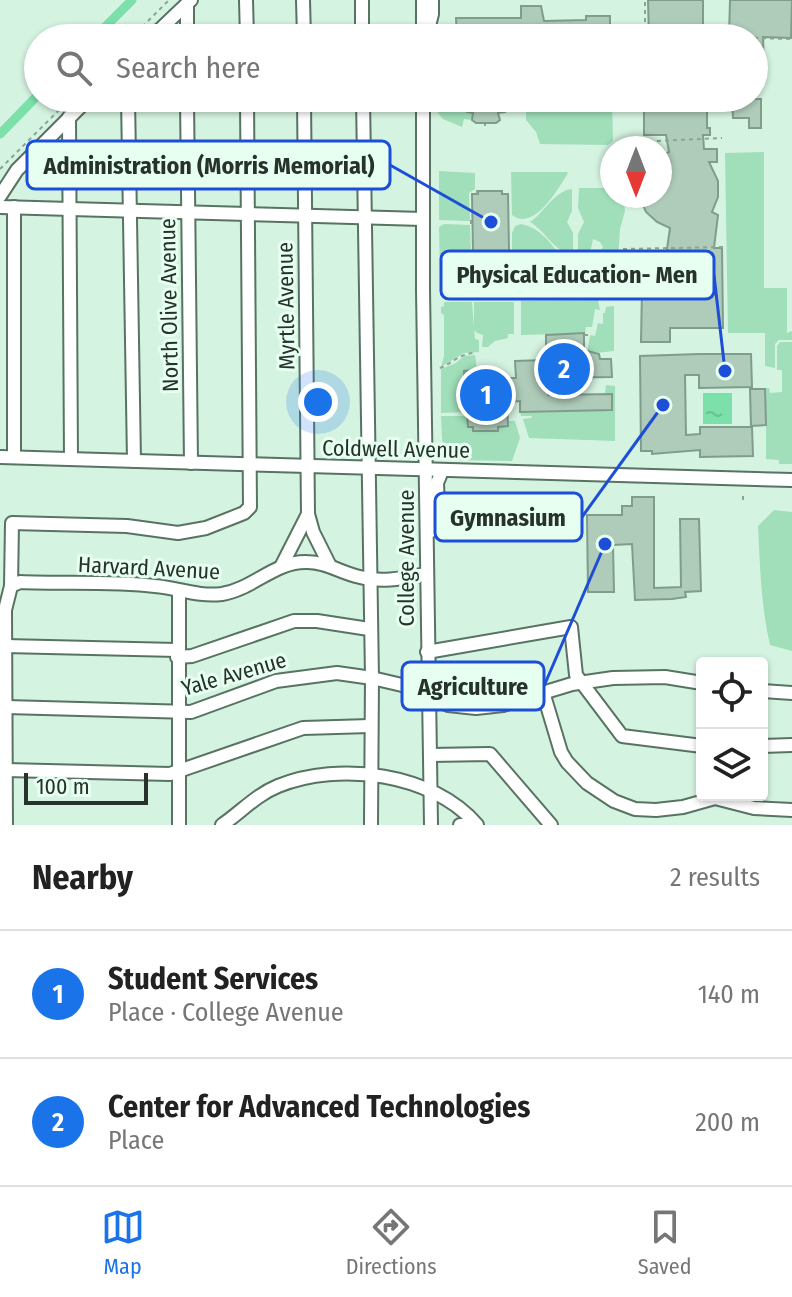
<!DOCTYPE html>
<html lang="en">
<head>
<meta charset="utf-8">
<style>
  :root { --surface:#fff; --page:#f2f2f2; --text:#222; --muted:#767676; --line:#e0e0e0; --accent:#1a73e8 }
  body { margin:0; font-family:"Fira Sans Condensed",sans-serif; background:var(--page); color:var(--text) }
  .controls { position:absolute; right:24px; bottom:24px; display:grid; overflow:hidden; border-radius:8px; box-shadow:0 2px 6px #0004 }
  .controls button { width:72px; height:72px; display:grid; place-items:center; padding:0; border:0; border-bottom:2px solid var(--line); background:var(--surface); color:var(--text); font:40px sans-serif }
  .compass { position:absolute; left:600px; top:136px; width:72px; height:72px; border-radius:50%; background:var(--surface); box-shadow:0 2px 6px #0004; rotate:180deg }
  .scale { position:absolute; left:24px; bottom:20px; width:124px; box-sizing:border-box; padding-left:8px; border:4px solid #26322b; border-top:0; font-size:22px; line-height:28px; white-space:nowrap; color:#26322b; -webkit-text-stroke:6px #e7fff0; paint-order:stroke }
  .you { position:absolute; left:318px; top:402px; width:28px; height:28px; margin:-20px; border:6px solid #fff; border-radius:50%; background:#1a73e8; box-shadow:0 0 0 12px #1a73e833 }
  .badge { display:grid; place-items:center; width:52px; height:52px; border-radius:50%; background:var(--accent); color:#fff; font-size:26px; font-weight:700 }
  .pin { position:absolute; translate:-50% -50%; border:4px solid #fff; box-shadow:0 2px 8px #0006 }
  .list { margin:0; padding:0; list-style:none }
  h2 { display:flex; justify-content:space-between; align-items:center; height:104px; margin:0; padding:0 32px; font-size:34px }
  h2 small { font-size:26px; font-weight:400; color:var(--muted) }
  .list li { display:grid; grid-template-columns:52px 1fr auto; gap:24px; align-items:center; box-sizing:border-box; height:128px; padding:0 32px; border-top:2px solid var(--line) }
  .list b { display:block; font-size:30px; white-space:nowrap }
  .list p { margin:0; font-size:26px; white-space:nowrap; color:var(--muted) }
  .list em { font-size:26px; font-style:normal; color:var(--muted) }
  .icon { flex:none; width:44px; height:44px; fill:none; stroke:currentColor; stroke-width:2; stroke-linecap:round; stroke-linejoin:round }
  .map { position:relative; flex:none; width:792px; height:825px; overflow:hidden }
  .search { position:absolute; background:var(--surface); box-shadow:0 2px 6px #0004; left:24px; right:24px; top:24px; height:88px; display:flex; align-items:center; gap:20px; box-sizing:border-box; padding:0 28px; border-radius:44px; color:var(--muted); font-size:30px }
  .sheet { height:360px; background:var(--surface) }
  nav { display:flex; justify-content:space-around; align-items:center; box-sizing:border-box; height:112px; border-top:2px solid var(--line); background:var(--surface); font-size:22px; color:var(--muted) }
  nav a { display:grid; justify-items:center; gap:4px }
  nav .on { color:var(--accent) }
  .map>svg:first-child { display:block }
  .green { fill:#a0dfba }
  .water { fill:url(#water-ripples) }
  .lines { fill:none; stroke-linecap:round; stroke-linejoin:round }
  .canal { stroke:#7be0a9; stroke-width:9 }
  .building { fill:#afccba; stroke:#809c8b; stroke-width:2 }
  .minor-casing { stroke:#587363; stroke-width:16 }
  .path { stroke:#8ca395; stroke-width:2; stroke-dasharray:4 4; stroke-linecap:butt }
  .minor { stroke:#fff; stroke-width:12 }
  .labels { text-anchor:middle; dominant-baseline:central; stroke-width:6; stroke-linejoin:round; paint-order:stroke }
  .street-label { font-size:22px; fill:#26322b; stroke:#e7fff0 }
  .leader { fill:none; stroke:#1d4ed8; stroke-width:3 }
  .callout-dot { fill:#1d4ed8; stroke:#e7fff0; stroke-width:3 }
  .callout { fill:#e7fff0; stroke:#1d4ed8; stroke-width:3 }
  .callout-label { font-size:24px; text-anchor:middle; font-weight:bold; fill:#26322b }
</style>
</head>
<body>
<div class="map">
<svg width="792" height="825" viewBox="0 0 792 825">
  <defs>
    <pattern id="water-ripples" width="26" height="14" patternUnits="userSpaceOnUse" patternTransform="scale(2)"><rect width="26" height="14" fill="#7be0a9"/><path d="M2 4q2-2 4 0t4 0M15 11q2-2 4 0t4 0" fill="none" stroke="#6ac192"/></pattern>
  </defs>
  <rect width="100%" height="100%" fill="#d5f3e1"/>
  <g class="green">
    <path d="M438,98H467L468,112L473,113L472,120L464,119L462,127L443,119L438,113Z"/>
    <path d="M582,98H612L613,141L608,145L540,144L536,132L526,120V101H581Z"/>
    <path d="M764,152V288H787V333L792,331V340H779L775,344V368L765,366V333H728L725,153Z"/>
    <path d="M439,171L475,173V189L469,193L470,221L439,220Z"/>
    <path d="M511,172H567L568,173C558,189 534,232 512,215Z"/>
    <path d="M579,188H612V196H623L625,211L620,229L617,275L583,276L594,249L600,251L603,247L600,242L593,239L590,253L578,254V234L584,222L578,208Z"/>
    <path d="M572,189V211L567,222L573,233V254C554,253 546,231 530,222C544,213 554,191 572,189Z"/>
    <path d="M444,224L470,225L471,253H476V257L509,255L508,277H440L439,227Z"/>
    <path d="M521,224C544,228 562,256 570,276L512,277V233L515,226Z"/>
    <path d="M598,300L600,310L595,309L592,327H586L585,333L521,335V301Z"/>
    <path d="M444,302H472L475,339L479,340V352L464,353L441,367L444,356V315L441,313V307L444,306Z"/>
    <path d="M474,302H514V334H508V338L495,341L488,347H482L483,335L477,333L474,330Z"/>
    <path d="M614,306V351L587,354L590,335L595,336L598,323L603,324V313H605L606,307Z"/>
    <path d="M780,342H792V464H779V460L766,459V388H769L770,393L782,392V370H777V346Z"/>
    <path d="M475,355L477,370L464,371L467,412L441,413V369L456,363L464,356Z"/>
    <path d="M606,385L615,386V441L529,438L523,419L531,418L532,416H521L520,412L612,410V395L605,394Z"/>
    <path d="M441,416H467L468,427H473V431H498V427L507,426V421H515L520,438L512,461L453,460L443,457Z"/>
    <path d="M774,510L792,512V651L770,645C761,605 760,567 758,526Z"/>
  </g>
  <rect class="water" x="703" y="393" width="29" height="31"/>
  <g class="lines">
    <g class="canal">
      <path d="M94,38L132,0"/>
      <path d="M0,134L38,95"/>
    </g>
  </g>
  <g class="building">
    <path d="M648,0H703V38H649Z"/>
    <path d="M730,0H792L791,38L763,37L764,67H754V37L729,36Z"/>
    <path d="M521,6H541L544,21L586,20V16H610V38H457L456,18H521Z"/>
    <path d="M468,98H503L505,112L498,113L500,120L496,123H476L472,120L473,113L467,112Z"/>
    <path d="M732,99H761V128H749V118H733Z"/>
    <path d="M710,101V108H707V128H710V135H703L704,149H717V162H709L718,181V197L712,212L718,215L714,248H722L723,328H670V342H641L642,289H667V249L670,228L657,222L646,212L639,196H660V156L669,152L666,135H644V105L688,108V102Z"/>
    <path d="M478,191H502V194H508L509,251H503V255H478V251H473L472,194H478Z"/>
    <path d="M584,333V350L599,354L600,359H611L612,377L548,378V395L612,394V410L520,412V401L507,402L508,426L498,427V431H473V427H468L464,371L477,370L491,378H516L515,361L546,360V335Z"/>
    <path d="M699,354H751L752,387L699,388V375H685L686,435L700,434V427H752L753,456L700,457V450L652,454V451H641L640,356Z"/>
    <path d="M750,389H765L766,425L751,426Z"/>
    <path d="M632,497H654V588L681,587L680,519H699L701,591L685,592L686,597L672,599L635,600L632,544L613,545L614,592H588L587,515H622V506H632Z"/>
  </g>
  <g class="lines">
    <defs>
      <g id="minor">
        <path d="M246,0L247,38"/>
        <path d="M303,0L304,38"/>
        <path d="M362,0V38"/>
        <path d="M423,0V29"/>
        <path d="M187,4V38"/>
        <path d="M151,38L191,0"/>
        <path d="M426,38L432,14V0"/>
        <path d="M128,98L134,461"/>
        <path d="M187,98L191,463"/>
        <path d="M363,98L372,678L371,825"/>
        <path d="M423,98V290L431,825"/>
        <path d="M69,117L71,459"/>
        <path d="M0,196L17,170L89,98"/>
        <path d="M0,207L423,219"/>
        <path d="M14,207V457"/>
        <path d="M0,457L792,480"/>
        <path d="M308,514L313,532L329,564"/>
        <path d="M431,531L438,507L437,483L442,471"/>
        <path d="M281,567L308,514L304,98"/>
        <path d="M11,586L12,523L127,526L178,533L206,528L244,513L250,507L247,98"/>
        <path d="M179,591V825"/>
        <path d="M5,646L177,650"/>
        <path d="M427,652L571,627L576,675L622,736L702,746"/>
        <path d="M177,657L192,656L294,621H317L369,629"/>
        <path d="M762,691L792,693"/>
        <path d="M543,692L561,752L567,762L587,783L614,801L635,809L656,810L683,807L715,798L754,808L792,810"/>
        <path d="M6,707L191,712L276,681L337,673L372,678L402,685L448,705L476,708L503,705L572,684L613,678L665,677L702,683"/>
        <path d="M762,746L792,745"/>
        <path d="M430,755L490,754L551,825"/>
        <path d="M6,770L170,774L303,728L370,726"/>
        <path d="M6,825L5,610L11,586L20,582C64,584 111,581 155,586C178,588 198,597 222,594C253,589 275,561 307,562C327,562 341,573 360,577C382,583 404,578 426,574"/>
        <path d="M222,825C241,812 256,795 278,786C339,761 433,773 477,825"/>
        <path d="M460,825H465"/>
      </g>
    </defs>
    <use href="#minor" class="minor-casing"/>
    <g class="path">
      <path d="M453,36H457"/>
      <path d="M723,37L743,38"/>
      <path d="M131,38L169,0"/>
      <path d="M645,38V0"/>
      <path d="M754,38L792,39"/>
      <path d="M754,48H763V61"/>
      <path d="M724,99H758"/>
      <path d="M485,126V124"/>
      <path d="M633,142L722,138"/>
      <path d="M0,169L71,98"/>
      <path d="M477,194V189"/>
      <path d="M471,220V225"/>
      <path d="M623,249L723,247"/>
      <path d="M559,252L576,255"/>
      <path d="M584,335H588"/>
      <path d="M440,368C452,363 461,353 475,353"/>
      <path d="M743,500V495"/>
    </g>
    <use href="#minor" class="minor"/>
  </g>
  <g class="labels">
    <g class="street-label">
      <text transform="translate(169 305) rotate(-91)">North Olive Avenue</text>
      <text transform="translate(286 306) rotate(-91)">Myrtle Avenue</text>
      <text transform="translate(396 449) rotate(1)">Coldwell Avenue</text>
      <text transform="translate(406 558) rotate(-90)">College Avenue</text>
      <text transform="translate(149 568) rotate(3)">Harvard Avenue</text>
      <text transform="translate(234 674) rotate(-16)">Yale Avenue</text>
    </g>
  </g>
  <path class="leader" d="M491 222L390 165M725 371L714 275M663 405L582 517M605 544L544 686"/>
  <g class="callout-dot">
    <circle cx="491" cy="222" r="8"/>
    <circle cx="725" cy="371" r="8"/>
    <circle cx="663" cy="405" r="8"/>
    <circle cx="605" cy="544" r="8"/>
  </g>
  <g class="callout">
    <rect x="27" y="141" width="363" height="48" rx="8"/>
    <rect x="441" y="251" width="273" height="48" rx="8"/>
    <rect x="435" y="493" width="147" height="48" rx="8"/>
    <rect x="402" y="662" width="142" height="48" rx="8"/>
  </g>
  <g class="callout-label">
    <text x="209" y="174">Administration (Morris Memorial)</text>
    <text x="577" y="283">Physical Education- Men</text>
    <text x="508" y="526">Gymnasium</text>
    <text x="473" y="695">Agriculture</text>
  </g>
</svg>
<div class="controls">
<button><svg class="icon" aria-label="locate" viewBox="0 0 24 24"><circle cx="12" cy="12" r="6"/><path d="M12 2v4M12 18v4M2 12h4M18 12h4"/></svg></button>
<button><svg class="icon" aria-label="layers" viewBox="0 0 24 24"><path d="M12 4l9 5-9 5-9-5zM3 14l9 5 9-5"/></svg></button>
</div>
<svg class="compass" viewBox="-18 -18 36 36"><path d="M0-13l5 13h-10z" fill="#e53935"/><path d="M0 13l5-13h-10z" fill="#767676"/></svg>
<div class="scale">100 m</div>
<div class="you"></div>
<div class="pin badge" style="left:486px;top:395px">1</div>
<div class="pin badge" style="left:564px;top:369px">2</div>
<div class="search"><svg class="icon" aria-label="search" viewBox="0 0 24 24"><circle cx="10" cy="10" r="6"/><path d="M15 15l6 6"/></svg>Search here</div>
</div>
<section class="sheet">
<h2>Nearby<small>2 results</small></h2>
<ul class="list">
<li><span class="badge">1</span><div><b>Student Services</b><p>Place · College Avenue</p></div><em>140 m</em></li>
<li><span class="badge">2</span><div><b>Center for Advanced Technologies</b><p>Place</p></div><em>200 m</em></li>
</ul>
</section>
<nav>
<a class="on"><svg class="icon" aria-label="map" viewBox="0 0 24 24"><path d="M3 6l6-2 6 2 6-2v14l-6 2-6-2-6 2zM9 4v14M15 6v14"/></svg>Map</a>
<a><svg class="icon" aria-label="directions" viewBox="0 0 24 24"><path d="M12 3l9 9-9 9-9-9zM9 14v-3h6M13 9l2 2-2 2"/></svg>Directions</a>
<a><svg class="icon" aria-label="saved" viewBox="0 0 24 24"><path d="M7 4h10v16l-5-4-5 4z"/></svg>Saved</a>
</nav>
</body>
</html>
